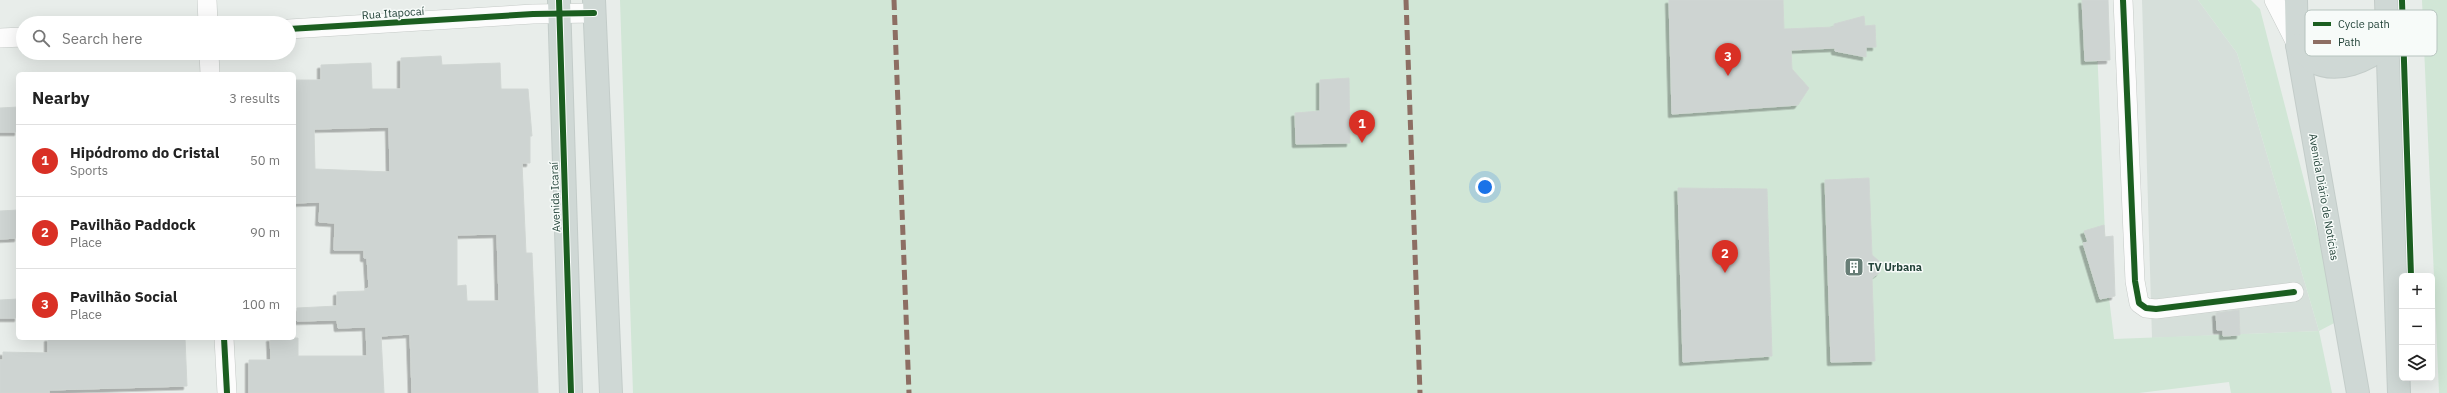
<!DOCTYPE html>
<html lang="en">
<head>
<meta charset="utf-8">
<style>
  :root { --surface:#fff; --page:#f6f6f6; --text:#222; --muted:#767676; --line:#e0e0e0; --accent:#d93025 }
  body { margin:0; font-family:"IBM Plex Sans",sans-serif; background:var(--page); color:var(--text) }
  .controls { position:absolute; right:12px; bottom:12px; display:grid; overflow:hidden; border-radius:6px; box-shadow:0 4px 16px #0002 }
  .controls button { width:36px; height:36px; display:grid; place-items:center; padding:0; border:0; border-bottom:1px solid var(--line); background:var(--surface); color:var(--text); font:20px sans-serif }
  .you { position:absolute; left:1485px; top:187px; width:14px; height:14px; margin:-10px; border:3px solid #fff; border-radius:50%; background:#1a73e8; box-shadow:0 0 0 6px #1a73e833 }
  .badge { display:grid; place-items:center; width:26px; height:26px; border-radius:50%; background:var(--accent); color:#fff; font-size:13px; font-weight:700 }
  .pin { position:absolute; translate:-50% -33px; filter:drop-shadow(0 1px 2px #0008) }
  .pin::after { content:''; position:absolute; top:21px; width:14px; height:12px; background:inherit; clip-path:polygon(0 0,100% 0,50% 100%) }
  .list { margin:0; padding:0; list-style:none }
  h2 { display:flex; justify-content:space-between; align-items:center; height:52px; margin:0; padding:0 16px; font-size:17px }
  h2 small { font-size:13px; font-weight:400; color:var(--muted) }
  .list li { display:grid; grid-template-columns:26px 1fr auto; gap:12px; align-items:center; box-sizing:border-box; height:72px; padding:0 16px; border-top:1px solid var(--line) }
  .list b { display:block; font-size:15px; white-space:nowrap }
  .list p { margin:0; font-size:13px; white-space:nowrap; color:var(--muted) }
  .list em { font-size:13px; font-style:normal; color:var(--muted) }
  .icon { flex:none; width:22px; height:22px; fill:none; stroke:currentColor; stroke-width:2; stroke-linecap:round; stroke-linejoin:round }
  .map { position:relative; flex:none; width:2447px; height:393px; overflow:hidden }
  .search { position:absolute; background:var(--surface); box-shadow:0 4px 16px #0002; left:16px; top:16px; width:280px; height:44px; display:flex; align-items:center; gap:10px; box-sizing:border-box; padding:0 14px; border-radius:22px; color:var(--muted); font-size:15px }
  .panel { position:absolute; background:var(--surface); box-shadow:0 4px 16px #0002; left:16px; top:72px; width:280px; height:268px; border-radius:6px }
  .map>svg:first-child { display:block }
  .built { fill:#d6dfda }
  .green { fill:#d1e6d6 }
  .building { fill:#ced4d2; stroke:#d0d6d3; fill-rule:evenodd; filter:url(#shadow) }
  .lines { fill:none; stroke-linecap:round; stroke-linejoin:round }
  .minor-casing { stroke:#c5cac7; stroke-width:20 }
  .major-casing { stroke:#c3ccc9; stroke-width:24 }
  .minor { stroke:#fcfcfc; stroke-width:19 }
  .major { stroke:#cfd8d5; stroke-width:22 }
  .quiet { stroke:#8d6e63; stroke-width:5; stroke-dasharray:10 5; stroke-linecap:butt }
  .cycleway-casing { stroke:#f7fbf9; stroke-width:8 }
  .cycleway { stroke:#1b5e20; stroke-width:6 }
  .labels { text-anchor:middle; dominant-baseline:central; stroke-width:3; stroke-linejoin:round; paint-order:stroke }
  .street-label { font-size:11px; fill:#234339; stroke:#f7fbf9 }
  .poi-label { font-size:11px; font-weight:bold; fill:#234339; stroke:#f7fbf9; text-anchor:start }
  .key { fill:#f7fbf9; stroke:#b7c4bf; stroke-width:1 }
  .key-label { font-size:11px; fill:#234339 }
</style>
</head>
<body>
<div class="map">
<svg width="2447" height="393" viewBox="0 0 2447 393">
  <defs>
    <filter id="shadow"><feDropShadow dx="-3.5" dy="3.5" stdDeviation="0" flood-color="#0004"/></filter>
  </defs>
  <rect width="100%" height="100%" fill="#e8edea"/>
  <path class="built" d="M2142,0H2198L2237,53L2319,331L2152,338Z"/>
  <g class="green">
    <path d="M620,0H2095L2107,281L2114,339L2319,331L2237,53L2198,0H2251L2260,9L2340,320L2319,331L2332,393H2231L2229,382L2139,393H633Z"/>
    <path d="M2422,0H2447V393H2439Z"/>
  </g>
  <g class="building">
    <path d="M1669,0H1783L1784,29L1834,27V24L1864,16L1865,26L1875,25L1876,47H1866V57L1835,51V48L1791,50L1792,69L1809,88L1798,105L1672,114Z"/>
    <path d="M2082,0H2108L2110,60L2085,61Z"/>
    <path d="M441,56L442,65L500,63L501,89H528L532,136H530V163H522L526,253H532L538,393H412L410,334L381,336L384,393H249V360H271L270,338H298V356H367L366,327L338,328L337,320L297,321V308L337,306V292L365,291V289L369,288L367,258H364V250H334L335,223L319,222L320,202L294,203V80H321V65L371,63L372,89H401V58ZM389,127L390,172L315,169L314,129ZM497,234L499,301H467L466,285L457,286V235Z"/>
    <path d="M1349,78L1350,143L1296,144L1295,113L1320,111V80Z"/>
    <path d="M18,107V132H0V108Z"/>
    <path d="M1869,178L1872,255L1879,261L1880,272L1872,278L1875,361L1831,362L1825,180Z"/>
    <path d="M1678,188L1767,189L1772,356L1683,362Z"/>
    <path d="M18,210V238L0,239V211Z"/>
    <path d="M2104,225L2105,237L2113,236L2115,296L2100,299L2083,243L2088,242L2084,231Z"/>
    <path d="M18,299V318H0V300Z"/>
    <path d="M2239,310L2240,335L2223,336V330H2217L2216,313Z"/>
    <path d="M48,338H185L187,386L49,390V393H0V360H3V352L48,353Z"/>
  </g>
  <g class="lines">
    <defs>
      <g id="minor">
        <path d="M207,0L208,23"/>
        <path d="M2123,0L2135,281L2139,303L2146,308L2156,309L2294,292"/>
        <path d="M2274,0L2297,45"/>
        <path d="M289,29L533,14L594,13"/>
        <path d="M0,38L23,37"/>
        <path d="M209,53L210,74"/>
        <path d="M224,338L227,393"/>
      </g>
      <g id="major">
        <path d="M559,0L571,393"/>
        <path d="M594,0L611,393"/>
        <path d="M2296,0L2297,45L2358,393"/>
        <path d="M2386,0L2399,393"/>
        <path d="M2297,45C2302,50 2307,57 2312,61C2337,75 2368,61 2387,44"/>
      </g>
    </defs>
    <use href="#minor" class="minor-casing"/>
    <use href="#major" class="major-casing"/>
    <use href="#minor" class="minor"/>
    <use href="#major" class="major"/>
    <g class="quiet">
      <path d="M894,0L909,393"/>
      <path d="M1406,0L1420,393"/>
    </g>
    <defs>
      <g id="cycleway">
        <path d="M559,0L571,393"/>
        <path d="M2123,0L2135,281L2139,303L2146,308L2156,309L2294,292"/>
        <path d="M2402,0L2411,276"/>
        <path d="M289,29L533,14L594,13"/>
        <path d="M224,338L227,393"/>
      </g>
    </defs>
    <use href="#cycleway" class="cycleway-casing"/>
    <use href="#cycleway" class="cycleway"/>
  </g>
  <defs>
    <symbol id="building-square" viewBox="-11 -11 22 22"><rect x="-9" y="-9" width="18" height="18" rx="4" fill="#687e77" stroke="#f7fbf9"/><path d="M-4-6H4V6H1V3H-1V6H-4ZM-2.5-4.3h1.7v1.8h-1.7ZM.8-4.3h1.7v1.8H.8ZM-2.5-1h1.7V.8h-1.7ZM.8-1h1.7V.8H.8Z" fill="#fff"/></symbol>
  </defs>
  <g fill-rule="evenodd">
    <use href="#building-square" x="1843" y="256" width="22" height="22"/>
  </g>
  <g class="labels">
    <g class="street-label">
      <text transform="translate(393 13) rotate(-4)">Rua Itapocaí</text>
      <text transform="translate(555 197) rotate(-92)">Avenida Icaraí</text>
      <text transform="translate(2324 197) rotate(80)">Avenida Diário de Notícias</text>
    </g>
    <g class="poi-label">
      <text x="1868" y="267">TV Urbana</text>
    </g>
  </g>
  <rect x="2305" y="10" width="132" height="46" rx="6" class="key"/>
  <rect x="2313" y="22" width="18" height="4" fill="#1b5e20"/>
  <rect x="2313" y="40" width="18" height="4" fill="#8d6e63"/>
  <g class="key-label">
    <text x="2338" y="28">Cycle path</text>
    <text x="2338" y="46">Path</text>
  </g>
</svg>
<div class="controls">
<button>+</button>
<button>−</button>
<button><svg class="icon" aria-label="layers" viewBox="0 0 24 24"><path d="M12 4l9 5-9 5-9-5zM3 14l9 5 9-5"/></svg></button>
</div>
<div class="you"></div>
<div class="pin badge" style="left:1362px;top:143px">1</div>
<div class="pin badge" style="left:1725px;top:273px">2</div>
<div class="pin badge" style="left:1728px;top:76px">3</div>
<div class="search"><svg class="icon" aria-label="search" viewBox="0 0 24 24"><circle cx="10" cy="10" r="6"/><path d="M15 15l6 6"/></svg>Search here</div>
<section class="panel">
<h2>Nearby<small>3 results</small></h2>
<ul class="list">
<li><span class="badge">1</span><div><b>Hipódromo do Cristal</b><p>Sports</p></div><em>50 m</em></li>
<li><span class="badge">2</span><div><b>Pavilhão Paddock</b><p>Place</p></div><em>90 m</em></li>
<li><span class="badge">3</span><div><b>Pavilhão Social</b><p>Place</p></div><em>100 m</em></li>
</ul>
</section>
</div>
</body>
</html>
